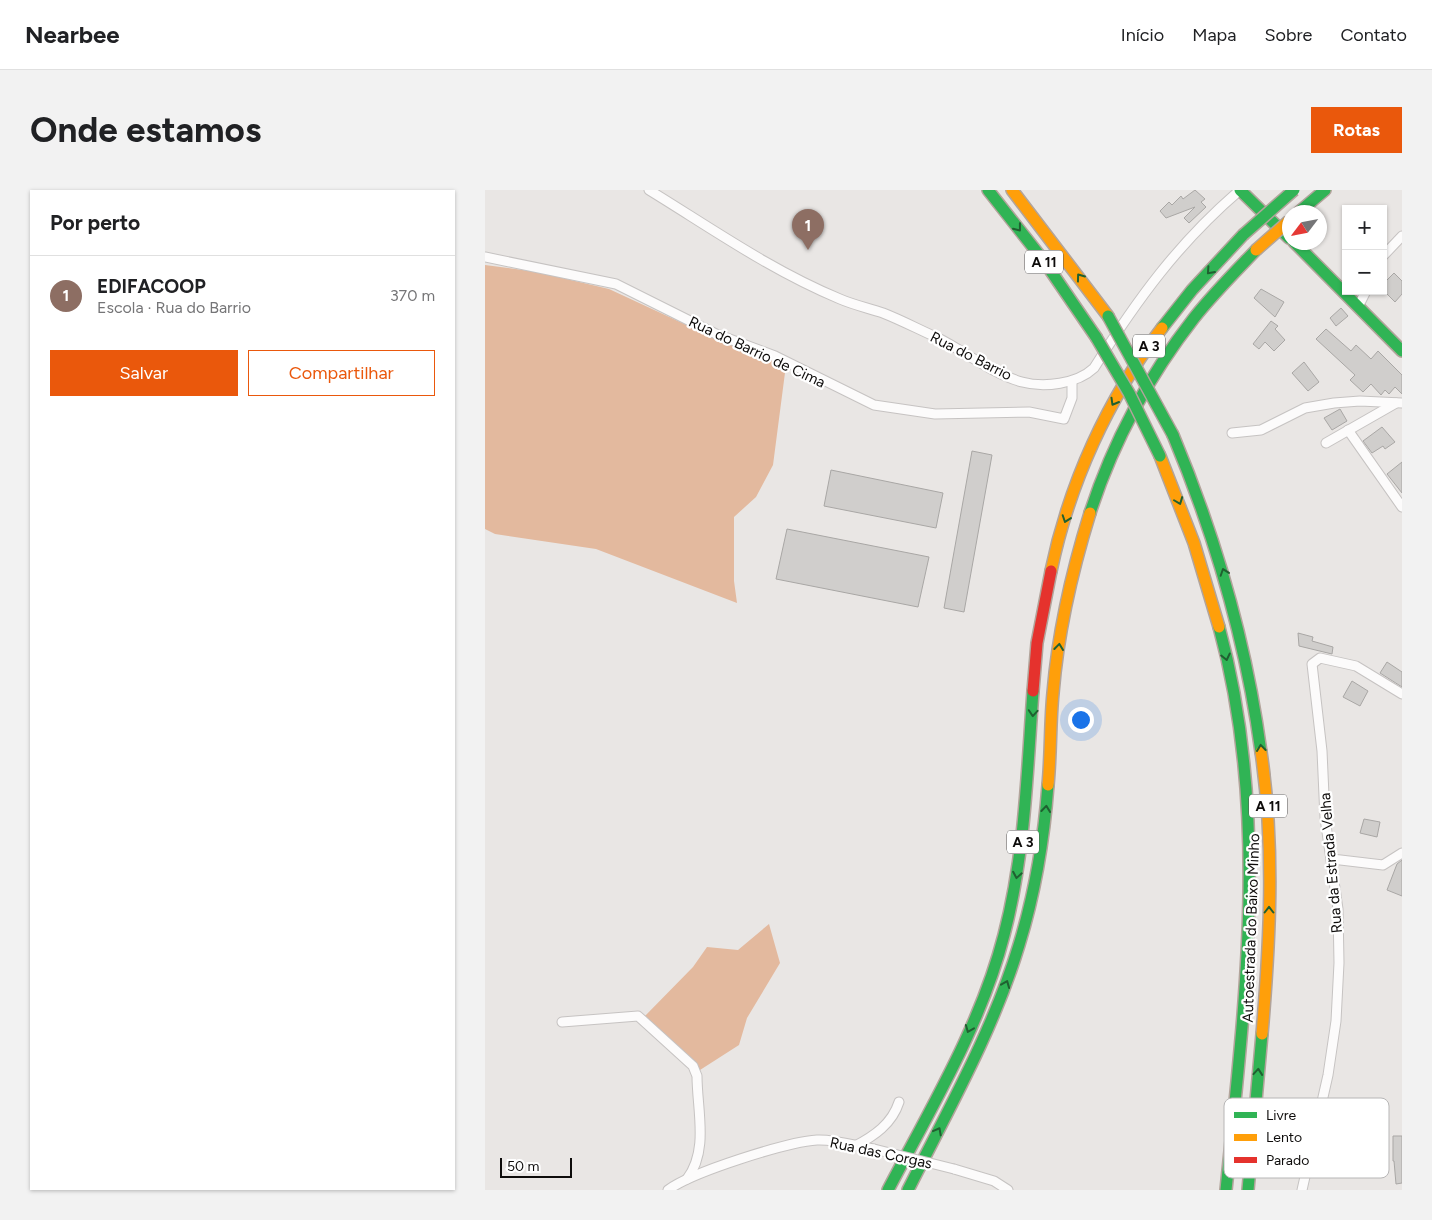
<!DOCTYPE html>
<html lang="pt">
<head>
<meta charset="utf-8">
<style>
  :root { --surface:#fff; --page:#f2f2f2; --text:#202124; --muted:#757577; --line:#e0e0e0; --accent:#ea580c }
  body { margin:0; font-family:Figtree,sans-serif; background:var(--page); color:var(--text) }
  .controls { position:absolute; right:15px; top:15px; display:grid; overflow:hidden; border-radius:0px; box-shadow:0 1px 4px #0004 }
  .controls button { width:45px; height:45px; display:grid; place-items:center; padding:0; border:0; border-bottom:1px solid var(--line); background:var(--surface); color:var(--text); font:25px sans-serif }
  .compass { position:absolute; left:797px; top:15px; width:45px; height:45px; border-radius:50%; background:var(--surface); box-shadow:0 1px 4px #0004; rotate:238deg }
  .scale { position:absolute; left:15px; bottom:12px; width:72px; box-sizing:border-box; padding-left:5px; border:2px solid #0e0c0b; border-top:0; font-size:14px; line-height:18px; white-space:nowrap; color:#0e0c0b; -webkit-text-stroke:4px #fff; paint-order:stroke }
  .you { position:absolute; left:595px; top:529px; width:18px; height:18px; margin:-12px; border:4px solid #fff; border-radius:50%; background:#1a73e8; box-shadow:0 0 0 8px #1a73e833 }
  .badge { display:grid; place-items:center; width:32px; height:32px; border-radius:50%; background:var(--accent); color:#fff; font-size:16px; font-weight:700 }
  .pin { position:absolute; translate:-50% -41px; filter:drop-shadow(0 1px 2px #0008) }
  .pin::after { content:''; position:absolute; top:26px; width:18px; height:15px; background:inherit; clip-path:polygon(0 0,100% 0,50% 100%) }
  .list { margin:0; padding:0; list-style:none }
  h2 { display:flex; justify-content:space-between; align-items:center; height:65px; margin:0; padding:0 20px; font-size:21px }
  h2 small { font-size:16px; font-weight:400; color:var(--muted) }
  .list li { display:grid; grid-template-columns:32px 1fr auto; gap:15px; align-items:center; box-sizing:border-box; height:80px; padding:0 20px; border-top:1px solid var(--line) }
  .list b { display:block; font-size:19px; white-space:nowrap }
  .list p { margin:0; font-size:16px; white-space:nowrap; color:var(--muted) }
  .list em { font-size:16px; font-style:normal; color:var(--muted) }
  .actions { display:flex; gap:10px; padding:15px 20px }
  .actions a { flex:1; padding:11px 0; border:1px solid var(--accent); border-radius:0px; text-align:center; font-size:18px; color:var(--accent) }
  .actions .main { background:var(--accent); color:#fff }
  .map { position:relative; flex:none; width:917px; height:1000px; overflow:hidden; border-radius:0px }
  header { display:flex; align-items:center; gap:30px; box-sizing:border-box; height:70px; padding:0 25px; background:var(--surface); border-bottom:1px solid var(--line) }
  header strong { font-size:24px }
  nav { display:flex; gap:28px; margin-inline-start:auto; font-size:18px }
  .intro { display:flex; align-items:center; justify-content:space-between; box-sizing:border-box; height:120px; padding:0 30px }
  h1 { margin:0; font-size:35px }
  .button { padding:12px 22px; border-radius:0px; background:var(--accent); color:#fff; font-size:18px; font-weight:700 }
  main { display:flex; gap:30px; padding:0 30px }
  aside { flex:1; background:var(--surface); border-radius:0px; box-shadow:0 1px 4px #0004 }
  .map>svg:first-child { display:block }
  .forest { fill:#e3b99e }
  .building { fill:#d0cecc; stroke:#a9a7a5 }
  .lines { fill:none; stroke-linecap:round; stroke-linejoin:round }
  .street-casing { stroke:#c6c3c2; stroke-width:11 }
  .fast-casing { stroke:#b2a49b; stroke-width:14 }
  .slow-casing { stroke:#b2a49b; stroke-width:14 }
  .jam-casing { stroke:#b2a49b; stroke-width:14 }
  .street { stroke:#fcfbfb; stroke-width:9 }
  .fast { stroke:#30b455; stroke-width:11 }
  .slow { stroke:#ff9f0a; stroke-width:11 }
  .jam { stroke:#e5322d; stroke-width:11 }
  .street-bridge-casing { stroke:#c6c3c2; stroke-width:11; stroke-linecap:butt }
  .fast-bridge-casing { stroke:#b2a49b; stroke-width:14; stroke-linecap:butt }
  .slow-bridge-casing { stroke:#b2a49b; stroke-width:14; stroke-linecap:butt }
  .street-bridge { stroke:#fcfbfb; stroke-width:9 }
  .fast-bridge { stroke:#30b455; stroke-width:11 }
  .slow-bridge { stroke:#ff9f0a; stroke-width:11 }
  .oneway { stroke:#1f6030 }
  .labels { text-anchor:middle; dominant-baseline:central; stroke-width:4.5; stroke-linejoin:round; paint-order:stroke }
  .shield { fill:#fff; stroke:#565554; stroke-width:1 }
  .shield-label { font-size:14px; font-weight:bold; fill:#0e0c0b }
  .street-label { font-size:15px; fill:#0e0c0b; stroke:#fff }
  .key { fill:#fff; stroke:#b7b6b6; stroke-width:1 }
  .key-label { font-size:14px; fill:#0e0c0b }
</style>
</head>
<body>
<header>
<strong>Nearbee</strong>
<nav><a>Início</a><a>Mapa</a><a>Sobre</a><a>Contato</a></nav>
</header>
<div class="intro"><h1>Onde estamos</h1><a class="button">Rotas</a></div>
<main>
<aside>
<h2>Por perto<small></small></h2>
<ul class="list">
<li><span class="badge" style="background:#8d6e63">1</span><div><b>EDIFACOOP</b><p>Escola · Rua do Barrio</p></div><em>370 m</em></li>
</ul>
<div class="actions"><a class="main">Salvar</a><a>Compartilhar</a></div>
</aside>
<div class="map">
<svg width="917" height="1000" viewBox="0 0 917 1000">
  <rect width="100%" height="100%" fill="#e9e6e4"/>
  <g class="forest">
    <path d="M0,75L52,82L124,99L236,151L301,175L288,275L271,307L249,327V391L252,413L111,359L10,344L0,339Z"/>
    <path d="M284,734L295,773L262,828L254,855L215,880L159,827L208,777L222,757L253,760Z"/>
  </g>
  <g class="building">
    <path d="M710,0L720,9L716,12L721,17L704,33L699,28L710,17L681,28L675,21L684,12L687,15L696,6L698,9Z"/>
    <path d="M909,83L917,91V104L910,112L898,100V94Z"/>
    <path d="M776,99L799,112L790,127L769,108Z"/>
    <path d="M856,118L863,126L851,136L845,128Z"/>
    <path d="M786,131L793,136L790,139L800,150L789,161L780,152L774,159L768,154Z"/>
    <path d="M841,139L866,161L871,155L886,169L893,161L917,185V204L910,197L904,204L900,200L896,205L886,194L878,202L865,190L870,185L831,149Z"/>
    <path d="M819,172L834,192L823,201L807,183Z"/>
    <path d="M855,219L862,231L847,240L839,228Z"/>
    <path d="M897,237L910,252L900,259L898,256L887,263L878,251Z"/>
    <path d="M487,261L507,265L479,422L459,418Z"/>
    <path d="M917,272V303L902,284Z"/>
    <path d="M346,280L458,303L451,338L339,316Z"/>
    <path d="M302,339L444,367L433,417L291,389Z"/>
    <path d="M813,443L828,447L827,451L848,457L847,464L814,456Z"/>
    <path d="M902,472L917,482V497L895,483Z"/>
    <path d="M867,491L883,501L875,516L858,507Z"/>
    <path d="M879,629L895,632L892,647L875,643Z"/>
    <path d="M917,670V706L902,700L912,674Z"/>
    <path d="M908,946H917V993L911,994L909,971H908Z"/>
  </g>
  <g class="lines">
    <defs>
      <g id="street">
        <path d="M164,0C226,38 287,81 355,109C369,115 383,118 398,123C416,130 435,140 453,148C481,162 507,184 537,192C559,198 592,194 609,178C652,110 693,53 755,0"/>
        <path d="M898,66L917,46"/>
        <path d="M0,67L131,94L231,144L290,166L389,215L450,224L544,222L579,229L587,208V191"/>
        <path d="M873,117L881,101"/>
        <path d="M863,240L917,317"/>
        <path d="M747,243L776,240L820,218L849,213L875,211L917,213"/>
        <path d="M841,253L911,213"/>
        <path d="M847,669L898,675L917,663"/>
        <path d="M77,832L153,826L208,876L212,886C212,920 224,960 202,989"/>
        <path d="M370,956C389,946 407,934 414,912"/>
        <path d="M469,979L509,991L523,1000"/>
        <path d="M183,1000C207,982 302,952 332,950C350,949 371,956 389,959"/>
        <path d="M817,1000L843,885L851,831L854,773L853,719L840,628L837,561L827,474L835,468L871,476L917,504"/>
      </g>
      <g id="fast">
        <path d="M503,0L559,71L611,147"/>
        <path d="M755,0L804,48"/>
        <path d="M814,22L840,0"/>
        <path d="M809,52L917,161"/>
        <path d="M677,138L707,100L758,45"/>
        <path d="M688,245C731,348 761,451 776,562"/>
        <path d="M605,323C628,252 663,187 709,128C728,104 750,82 771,60"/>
        <path d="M734,437C785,622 760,813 741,1000"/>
        <path d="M403,1000C446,918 496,835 519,745C540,665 542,583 548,501"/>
        <path d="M423,1000C463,920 508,841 534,755C550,703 559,649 563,595"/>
        <path d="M763,1000L777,844"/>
      </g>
      <g id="slow">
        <path d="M527,0L623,126"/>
        <path d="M675,266L709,353L734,437"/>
        <path d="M566,381C584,294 623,208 677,138"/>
        <path d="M776,562C790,656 785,750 777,844"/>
        <path d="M563,595C566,564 565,533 568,503C573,442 587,381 605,323"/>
      </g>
      <path id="jam" d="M548,501L552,453L566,381"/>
    </defs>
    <use href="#street" class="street-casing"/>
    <use href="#fast" class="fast-casing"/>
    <use href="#slow" class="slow-casing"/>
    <use href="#jam" class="jam-casing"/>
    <use href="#street" class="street"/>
    <use href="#fast" class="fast"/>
    <use href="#slow" class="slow"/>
    <use href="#jam" class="jam"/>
    <defs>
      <path id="street-bridge" d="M389,959L469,979"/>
      <g id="fast-bridge">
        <path d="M758,45L809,0"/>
        <path d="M623,126L688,245"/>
        <path d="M611,147L644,203L675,266"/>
      </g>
      <path id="slow-bridge" d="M771,60L804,31"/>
    </defs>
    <use href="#street-bridge" class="street-bridge-casing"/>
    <use href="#fast-bridge" class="fast-bridge-casing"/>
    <use href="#slow-bridge" class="slow-bridge-casing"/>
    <use href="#street-bridge" class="street-bridge"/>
    <use href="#fast-bridge" class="fast-bridge"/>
    <use href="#slow-bridge" class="slow-bridge"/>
  </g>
  <defs><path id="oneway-chevron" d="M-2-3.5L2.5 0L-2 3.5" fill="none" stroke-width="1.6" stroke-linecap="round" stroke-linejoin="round" transform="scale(1.25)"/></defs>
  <g class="oneway">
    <use href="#oneway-chevron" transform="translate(533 38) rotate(52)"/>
    <use href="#oneway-chevron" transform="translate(725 81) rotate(132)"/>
    <use href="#oneway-chevron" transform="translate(595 87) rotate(-126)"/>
    <use href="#oneway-chevron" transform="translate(629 212) rotate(120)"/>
    <use href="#oneway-chevron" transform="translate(694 311) rotate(69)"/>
    <use href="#oneway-chevron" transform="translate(581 329) rotate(109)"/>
    <use href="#oneway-chevron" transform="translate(739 382) rotate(-109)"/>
    <use href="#oneway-chevron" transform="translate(574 457) rotate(-83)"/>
    <use href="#oneway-chevron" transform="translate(741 467) rotate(77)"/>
    <use href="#oneway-chevron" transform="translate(548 523) rotate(94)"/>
    <use href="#oneway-chevron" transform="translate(776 558) rotate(-97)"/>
    <use href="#oneway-chevron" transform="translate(561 619) rotate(-84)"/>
    <use href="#oneway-chevron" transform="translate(532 685) rotate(100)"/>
    <use href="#oneway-chevron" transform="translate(784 720) rotate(-90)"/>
    <use href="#oneway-chevron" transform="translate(521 794) rotate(-68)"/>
    <use href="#oneway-chevron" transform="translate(484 839) rotate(112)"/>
    <use href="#oneway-chevron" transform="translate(773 882) rotate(-85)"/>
    <use href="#oneway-chevron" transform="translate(453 941) rotate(-62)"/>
  </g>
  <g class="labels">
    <g class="shield">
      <rect x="540" y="60.5" width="38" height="23" rx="4"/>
      <rect x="648" y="144.5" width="32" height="23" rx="4"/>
      <rect x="764" y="604.5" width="38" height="23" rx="4"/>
      <rect x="522" y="640.5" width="32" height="23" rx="4"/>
    </g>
    <g class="shield-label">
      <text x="559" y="72">A 11</text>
      <text x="664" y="156">A 3</text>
      <text x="783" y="616">A 11</text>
      <text x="538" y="652">A 3</text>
    </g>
    <g class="street-label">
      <text transform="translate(272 162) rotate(25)">Rua do Barrio de Cima</text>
      <text transform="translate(486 166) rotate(27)">Rua do Barrio</text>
      <text transform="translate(846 673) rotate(-95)">Rua da Estrada Velha</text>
      <text transform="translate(766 738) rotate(-88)">Autoestrada do Baixo Minho</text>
      <text transform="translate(396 963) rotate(12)">Rua das Corgas</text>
    </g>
  </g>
  <rect x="739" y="908" width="165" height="80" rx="8" class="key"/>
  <rect x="749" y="922" width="23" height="6" fill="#30b455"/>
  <rect x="749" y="944" width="23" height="7" fill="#ff9f0a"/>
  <rect x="749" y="967" width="23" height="6" fill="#e5322d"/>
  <g class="key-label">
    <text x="781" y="930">Livre</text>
    <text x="781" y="952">Lento</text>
    <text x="781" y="975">Parado</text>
  </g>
</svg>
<div class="controls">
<button>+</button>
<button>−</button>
</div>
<svg class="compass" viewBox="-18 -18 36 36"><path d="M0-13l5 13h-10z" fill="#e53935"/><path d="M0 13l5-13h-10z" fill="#757577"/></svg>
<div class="scale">50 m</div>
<div class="you"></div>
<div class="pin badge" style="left:323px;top:60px;background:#8d6e63">1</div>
</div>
</main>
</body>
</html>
